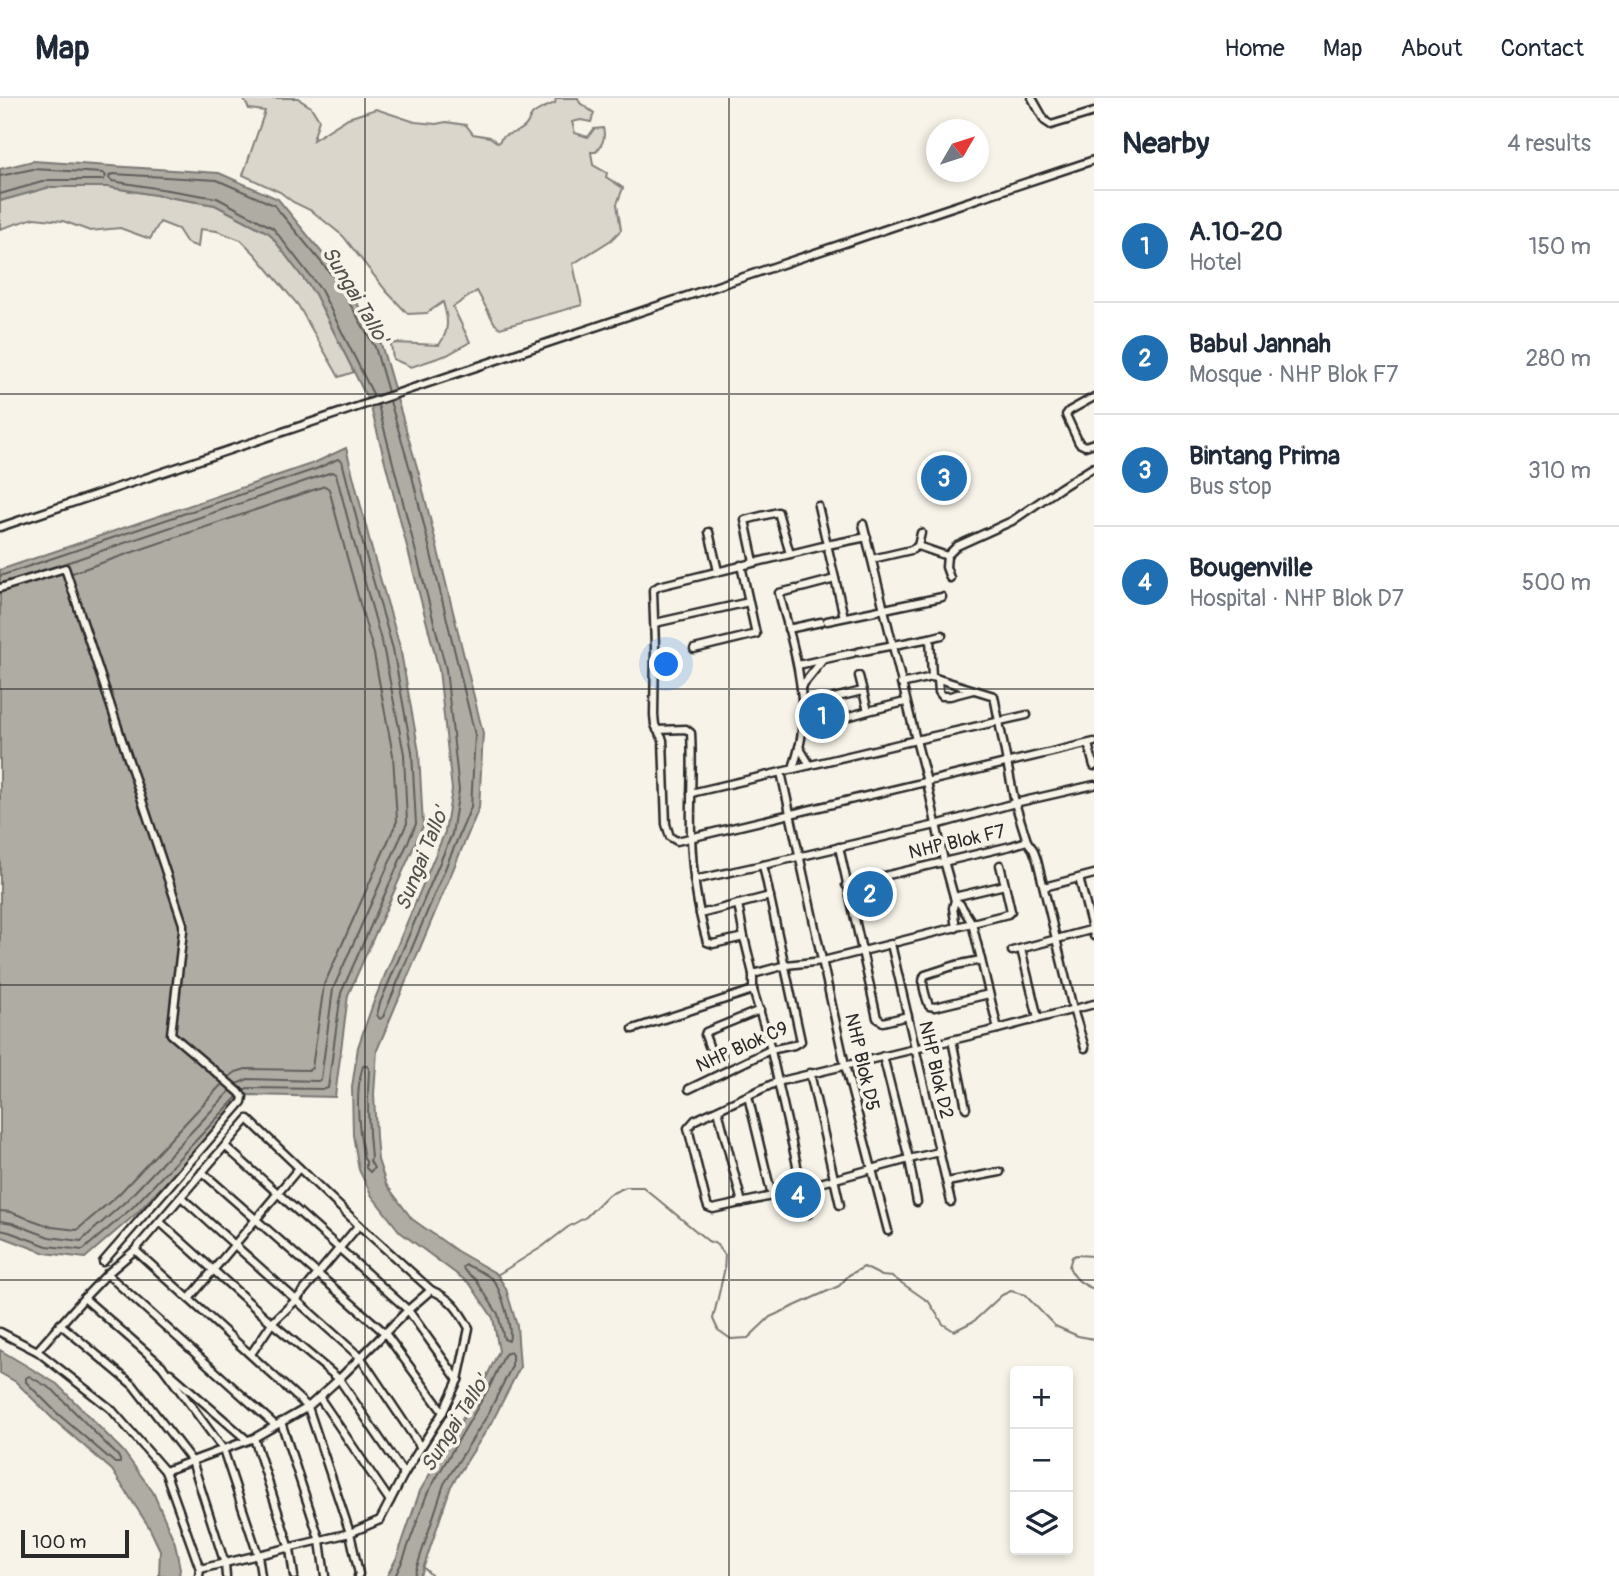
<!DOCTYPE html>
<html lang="en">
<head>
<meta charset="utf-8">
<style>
  :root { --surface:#fff; --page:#f2f2f3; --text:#1f2937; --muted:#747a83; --line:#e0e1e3; --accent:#1f6fb2 }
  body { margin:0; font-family:Pangolin,sans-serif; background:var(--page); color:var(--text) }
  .controls { position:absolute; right:21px; bottom:21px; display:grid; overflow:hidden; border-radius:7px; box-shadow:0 4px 10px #0003 }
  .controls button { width:63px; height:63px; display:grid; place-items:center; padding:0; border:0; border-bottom:2px solid var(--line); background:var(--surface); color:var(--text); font:35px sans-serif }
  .compass { position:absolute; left:926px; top:21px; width:63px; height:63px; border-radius:50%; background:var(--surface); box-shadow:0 4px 10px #0003; rotate:51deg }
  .scale { position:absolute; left:21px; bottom:18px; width:108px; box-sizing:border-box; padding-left:7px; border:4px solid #2b2b2b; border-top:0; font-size:19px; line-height:24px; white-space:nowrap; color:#2b2b2b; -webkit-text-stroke:5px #f7f3e8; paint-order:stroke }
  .you { position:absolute; left:667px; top:567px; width:24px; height:24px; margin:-18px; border:5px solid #fff; border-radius:50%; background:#1a73e8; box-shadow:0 0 0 10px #1a73e833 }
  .badge { display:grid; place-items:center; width:46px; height:46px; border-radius:50%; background:var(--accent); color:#fff; font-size:23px; font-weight:700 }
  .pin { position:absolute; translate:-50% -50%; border:4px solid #fff; box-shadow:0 2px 7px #0006 }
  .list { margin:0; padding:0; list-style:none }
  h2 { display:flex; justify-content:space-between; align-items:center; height:91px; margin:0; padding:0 28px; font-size:30px }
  h2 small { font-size:23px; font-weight:400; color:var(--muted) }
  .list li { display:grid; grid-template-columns:46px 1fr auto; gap:21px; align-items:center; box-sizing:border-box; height:112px; padding:0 28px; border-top:2px solid var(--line) }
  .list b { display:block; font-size:26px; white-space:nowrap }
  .list p { margin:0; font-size:23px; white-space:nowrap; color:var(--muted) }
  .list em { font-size:23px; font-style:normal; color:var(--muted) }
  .icon { flex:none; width:38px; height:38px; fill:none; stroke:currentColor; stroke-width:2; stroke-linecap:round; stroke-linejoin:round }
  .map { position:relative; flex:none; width:1094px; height:1478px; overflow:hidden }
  header { display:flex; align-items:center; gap:42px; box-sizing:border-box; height:98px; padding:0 35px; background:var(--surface); border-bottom:2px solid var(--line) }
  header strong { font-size:33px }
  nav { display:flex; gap:38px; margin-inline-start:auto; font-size:24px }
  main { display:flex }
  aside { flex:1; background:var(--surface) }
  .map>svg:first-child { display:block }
  .green { fill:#dad6cc; stroke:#82807c; stroke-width:2 }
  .water { fill:#afaca4; stroke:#7a7874; stroke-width:2 }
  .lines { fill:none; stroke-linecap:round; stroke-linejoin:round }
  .shore { stroke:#605f5b; stroke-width:2 }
  .stream { stroke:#7a7874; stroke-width:2 }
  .street-casing { stroke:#2b2b2b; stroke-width:11 }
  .street { stroke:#f7f3e8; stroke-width:6 }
  .grid { fill:none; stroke:#2b2b2b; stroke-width:2; stroke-opacity:0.55 }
  .labels { text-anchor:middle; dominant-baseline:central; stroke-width:7; stroke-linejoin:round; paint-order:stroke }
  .street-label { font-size:19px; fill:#2b2b2b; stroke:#f7f3e8 }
  .water-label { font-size:21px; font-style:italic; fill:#53524f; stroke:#f7f3e8 }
</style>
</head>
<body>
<header>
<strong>Map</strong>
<nav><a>Home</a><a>Map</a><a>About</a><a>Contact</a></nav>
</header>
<main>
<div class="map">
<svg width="1094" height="1478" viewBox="0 0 1094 1478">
  <rect width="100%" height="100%" fill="#f7f3e8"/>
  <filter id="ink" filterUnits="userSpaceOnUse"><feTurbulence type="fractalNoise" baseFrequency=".0143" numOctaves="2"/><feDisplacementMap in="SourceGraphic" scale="14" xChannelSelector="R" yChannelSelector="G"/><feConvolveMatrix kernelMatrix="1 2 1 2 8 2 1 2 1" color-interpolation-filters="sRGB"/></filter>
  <g filter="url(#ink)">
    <g class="green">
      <path d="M243,0H299L300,2L311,9L319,22L313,42L348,20L376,11L415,24L436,26L446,24L466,27L473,36L490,39L498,45C506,32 514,38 523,30C528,27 529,20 533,16C539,11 548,8 555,5L556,0H578L580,5L594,15L591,24L581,22L572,24L575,35L588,39L594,31L603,30C606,40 602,47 596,54H591L593,67L607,75L606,79L623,90L617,106L621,132L611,142L573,166L582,207L500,230L495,226L477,193L453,209L470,244L447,257L411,269L393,261L391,246L396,245L439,247C450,232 448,221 443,204L427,215L408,216L387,194L343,138L312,113L293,104L280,94L243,77L265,13L249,11Z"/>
      <path d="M50,89H108L215,107L269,135L315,196L354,274L339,279L298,207L255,156L241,142L217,133L200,131L198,149L187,145L178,131L160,124L150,141L120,130L90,133L63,123L34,120L0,131V103Z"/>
    </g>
    <g class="water">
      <path d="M33,63L219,75L278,101L341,178L381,246L419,376L483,635L479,710L377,952L374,996L376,1039L378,1062L386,1086L412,1121L457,1153L497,1176L506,1191L517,1228L520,1269L493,1322L451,1388L422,1474L419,1478H387L397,1459L420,1393L484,1284L499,1253L493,1220L470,1186L400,1134L372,1098L359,1072L353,1037L352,989L358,949L374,903L445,734L452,692L439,572L370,306L315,196L269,135L215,107L108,89H50L0,103V71Z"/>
      <path d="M346,350L372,452L400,549L419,654L423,728L348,897L335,999L248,997L137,1115L85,1160L45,1155L0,1138V472L314,365Z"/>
      <path d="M0,1252L57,1286L123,1353L153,1394L175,1445L180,1471L179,1478H159L160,1452L149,1429L112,1372L53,1321L16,1284L0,1275Z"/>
    </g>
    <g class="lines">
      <g class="shore">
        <path d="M0,78L33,71L103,75L106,78L103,82H49L0,96"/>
        <path d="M374,298L321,192L273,130L217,100L112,83L109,80L110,77L113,76L217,82L274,107L336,182L375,249L388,294"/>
        <path d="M378,307L446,571L459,692L452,736L380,905L377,917L380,921L383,919L471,709L475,637L412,378L390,303"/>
        <path d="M66,465L332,374L336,376L357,456L384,553L404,656L407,725L333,891L321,981L318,983L248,981L237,986"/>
        <path d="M72,475L325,388L329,391L347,459L374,556L393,657L397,723L324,887L312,970L309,972L246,971L236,974L229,979"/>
        <path d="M0,478L316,371L338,361L342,363L365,454L393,551L412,654L416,726L341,895L328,990L325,991L249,990L243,992"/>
        <path d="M363,968H367L369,971C367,1001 368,1030 371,1060L370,1063L374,1070L370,1074L366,1070V1063L364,1061C359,1034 354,995 363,968Z"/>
        <path d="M0,1113L10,1114L52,1129L77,1132L119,1096L222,986"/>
        <path d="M0,1123L12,1125L49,1139L81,1143L126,1103L230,993"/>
        <path d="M0,1132L9,1134L47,1148L83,1152L132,1110L237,999"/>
        <path d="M466,1167C474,1170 484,1175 491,1180C501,1189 513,1231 509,1243L504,1241L498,1216L476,1182L464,1172L463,1169Z"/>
        <path d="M29,1278L53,1292L118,1358L120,1362V1365H115L58,1316L26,1284V1280Z"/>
        <path d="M395,1478L403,1462L427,1396L490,1288L505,1256L510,1254L512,1257V1268L487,1318L444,1386L414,1478"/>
      </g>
      <g class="stream">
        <path d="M1094,1158L1076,1157L1072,1159L1069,1169C1075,1181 1081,1186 1094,1191"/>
        <path d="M497,1177L542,1149L568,1129L586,1119L608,1097L626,1089H643L708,1143L716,1146L725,1157L724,1174L713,1221L718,1232L731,1241L748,1240L770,1219L839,1188L849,1177L864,1169L882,1178L893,1179L929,1204L943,1226L954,1233L974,1223L1002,1197L1011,1193L1025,1197L1055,1228L1078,1238L1094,1241"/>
        <path d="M423,1469L432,1478"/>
      </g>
      <defs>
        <g id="street">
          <path d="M1032,0L1045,23L1051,27L1094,14"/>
          <path d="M1094,299L1069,313L1066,317L1079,345L1085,348L1094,345"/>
          <path d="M818,408L844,519"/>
          <path d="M863,426L916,642L1027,617"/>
          <path d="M0,429L940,113L1094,62"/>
          <path d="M709,434L718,473"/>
          <path d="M867,439L827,447L659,488L653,492L655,549L654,617L655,627L663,642L666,726L670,739L677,743L1094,644"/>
          <path d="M918,448L947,458"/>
          <path d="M872,461L911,452L918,448L921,435"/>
          <path d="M754,464L745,422L778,414L790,456"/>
          <path d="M950,480L946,469L947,458L957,448L1012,423L1060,390L1094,369"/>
          <path d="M0,490L65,470L183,826V833L171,936L239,994L243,999L242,1004L103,1164"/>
          <path d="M801,490L835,481"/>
          <path d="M827,523L942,499"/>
          <path d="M655,525L749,504L741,467"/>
          <path d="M788,531L821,524"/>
          <path d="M930,540L942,537"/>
          <path d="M694,551L756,536L749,504"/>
          <path d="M858,554L930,540L932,579L994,598L1015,705L1027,743"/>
          <path d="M798,567L853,555"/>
          <path d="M859,578L868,613L905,604"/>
          <path d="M938,581L939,594L942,598H950L973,592"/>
          <path d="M901,586L932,579"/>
          <path d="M801,589L822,563"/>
          <path d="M862,593L834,600L831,603L834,619L840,621L868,613"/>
          <path d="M657,632L686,631L691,635C693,668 690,703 691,737C692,773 697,809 707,844L713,846L744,839"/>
          <path d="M1088,646L1094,668"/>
          <path d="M799,649L810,667"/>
          <path d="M793,670C797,658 801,646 802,633C806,586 791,540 779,495L796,491"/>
          <path d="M781,674L916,642L927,684L944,763L955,802L953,810L956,830"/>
          <path d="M691,695L781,674L845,967L888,1133"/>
          <path d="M839,749L877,920L883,924L908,918"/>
          <path d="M1000,767L1005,787"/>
          <path d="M1079,780L1094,838"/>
          <path d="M694,782L763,767L936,727L1015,705L1094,687"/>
          <path d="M846,787L1011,748L1027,743L1033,751L1037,762L1073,911L1085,950"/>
          <path d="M1044,789L1094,776"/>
          <path d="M955,802L960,806L972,825L998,931"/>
          <path d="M738,806L744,839L753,876L786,867L823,863L891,846L951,1104"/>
          <path d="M700,816L770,798"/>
          <path d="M897,844L1008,816L1011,813L1005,787L954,799"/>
          <path d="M1021,851L1038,920"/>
          <path d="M1012,853L1094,831"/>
          <path d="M981,862L956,867L925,877C920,884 926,899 929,908L935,909L989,896"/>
          <path d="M753,876V892L769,944L808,1116"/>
          <path d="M633,931L753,892"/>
          <path d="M952,942L966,1010"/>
          <path d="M709,948L705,937L706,934L760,912"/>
          <path d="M883,958L909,1061L917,1104"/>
          <path d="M810,975L840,1107"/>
          <path d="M689,991L770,952L794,947L801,943L763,767"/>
          <path d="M748,998L772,1098"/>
          <path d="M718,1012L742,1105"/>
          <path d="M225,1048L408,1212L458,1282"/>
          <path d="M939,1054L909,1061L772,1098L713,1111L708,1109L706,1103L688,1030L695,1022L777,984L998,931L1094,906"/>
          <path d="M202,1074L385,1235L443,1314"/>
          <path d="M947,1084L1000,1074"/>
          <path d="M181,1099L361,1260L420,1348"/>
          <path d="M160,1124L272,1225L339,1281L404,1376"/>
          <path d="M135,1152L308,1309L350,1435L359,1476L358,1478"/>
          <path d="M107,1176L275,1327"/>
          <path d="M84,1200L162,1268"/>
          <path d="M189,1201L299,1070"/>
          <path d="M60,1226L133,1287L192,1363L225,1466L226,1478"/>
          <path d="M0,1234L37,1253L111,1311L165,1373"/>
          <path d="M37,1253L84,1200L107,1176L135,1152L248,1021L359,1127L431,1192C452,1201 458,1211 469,1230L458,1282L443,1314L404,1376L380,1422L350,1435L200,1471"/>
          <path d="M251,1256L272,1225L296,1202L359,1127"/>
          <path d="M161,1267L223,1351L258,1457L261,1478"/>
          <path d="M170,1275L247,1342"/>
          <path d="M319,1299L390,1403"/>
          <path d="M281,1324L320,1443L325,1478"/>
          <path d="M254,1340L290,1451L294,1478"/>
          <path d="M199,1478L200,1471L165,1373L254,1340L308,1309L339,1281L408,1212L431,1192"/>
        </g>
      </defs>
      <use href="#street" class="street-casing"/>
      <use href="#street" class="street"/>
    </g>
  </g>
  <path class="grid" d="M365,0V1478M729,0V1478M0,296H1094M0,591H1094M0,887H1094M0,1182H1094"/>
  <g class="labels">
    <g class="street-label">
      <text transform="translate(957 744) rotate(-13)">NHP Blok F7</text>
      <text transform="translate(742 949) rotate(-24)">NHP Blok C9</text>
      <text transform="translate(862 964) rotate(77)">NHP Blok D5</text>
      <text transform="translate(936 972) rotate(77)">NHP Blok D2</text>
    </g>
    <g class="water-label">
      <text transform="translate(355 197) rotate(59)">Sungai Tallo'</text>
      <text transform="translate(422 761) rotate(-68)">Sungai Tallo'</text>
      <text transform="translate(455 1326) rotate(-58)">Sungai Tallo'</text>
    </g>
  </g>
</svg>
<div class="controls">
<button>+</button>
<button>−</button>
<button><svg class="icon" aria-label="layers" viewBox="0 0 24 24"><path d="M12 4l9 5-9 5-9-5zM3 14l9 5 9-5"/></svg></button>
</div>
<svg class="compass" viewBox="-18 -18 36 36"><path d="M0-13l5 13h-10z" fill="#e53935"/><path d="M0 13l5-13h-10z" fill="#747a83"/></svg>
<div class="scale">100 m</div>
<div class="you"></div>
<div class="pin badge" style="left:822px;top:618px">1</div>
<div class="pin badge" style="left:870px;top:796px">2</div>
<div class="pin badge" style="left:944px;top:380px">3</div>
<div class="pin badge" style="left:798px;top:1097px">4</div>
</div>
<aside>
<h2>Nearby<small>4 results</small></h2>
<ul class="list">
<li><span class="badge">1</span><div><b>A.10-20</b><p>Hotel</p></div><em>150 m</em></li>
<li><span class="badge">2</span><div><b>Babul Jannah</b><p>Mosque · NHP Blok F7</p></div><em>280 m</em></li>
<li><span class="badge">3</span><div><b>Bintang Prima</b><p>Bus stop</p></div><em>310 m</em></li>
<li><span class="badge">4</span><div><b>Bougenville</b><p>Hospital · NHP Blok D7</p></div><em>500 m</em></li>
</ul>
</aside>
</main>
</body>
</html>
